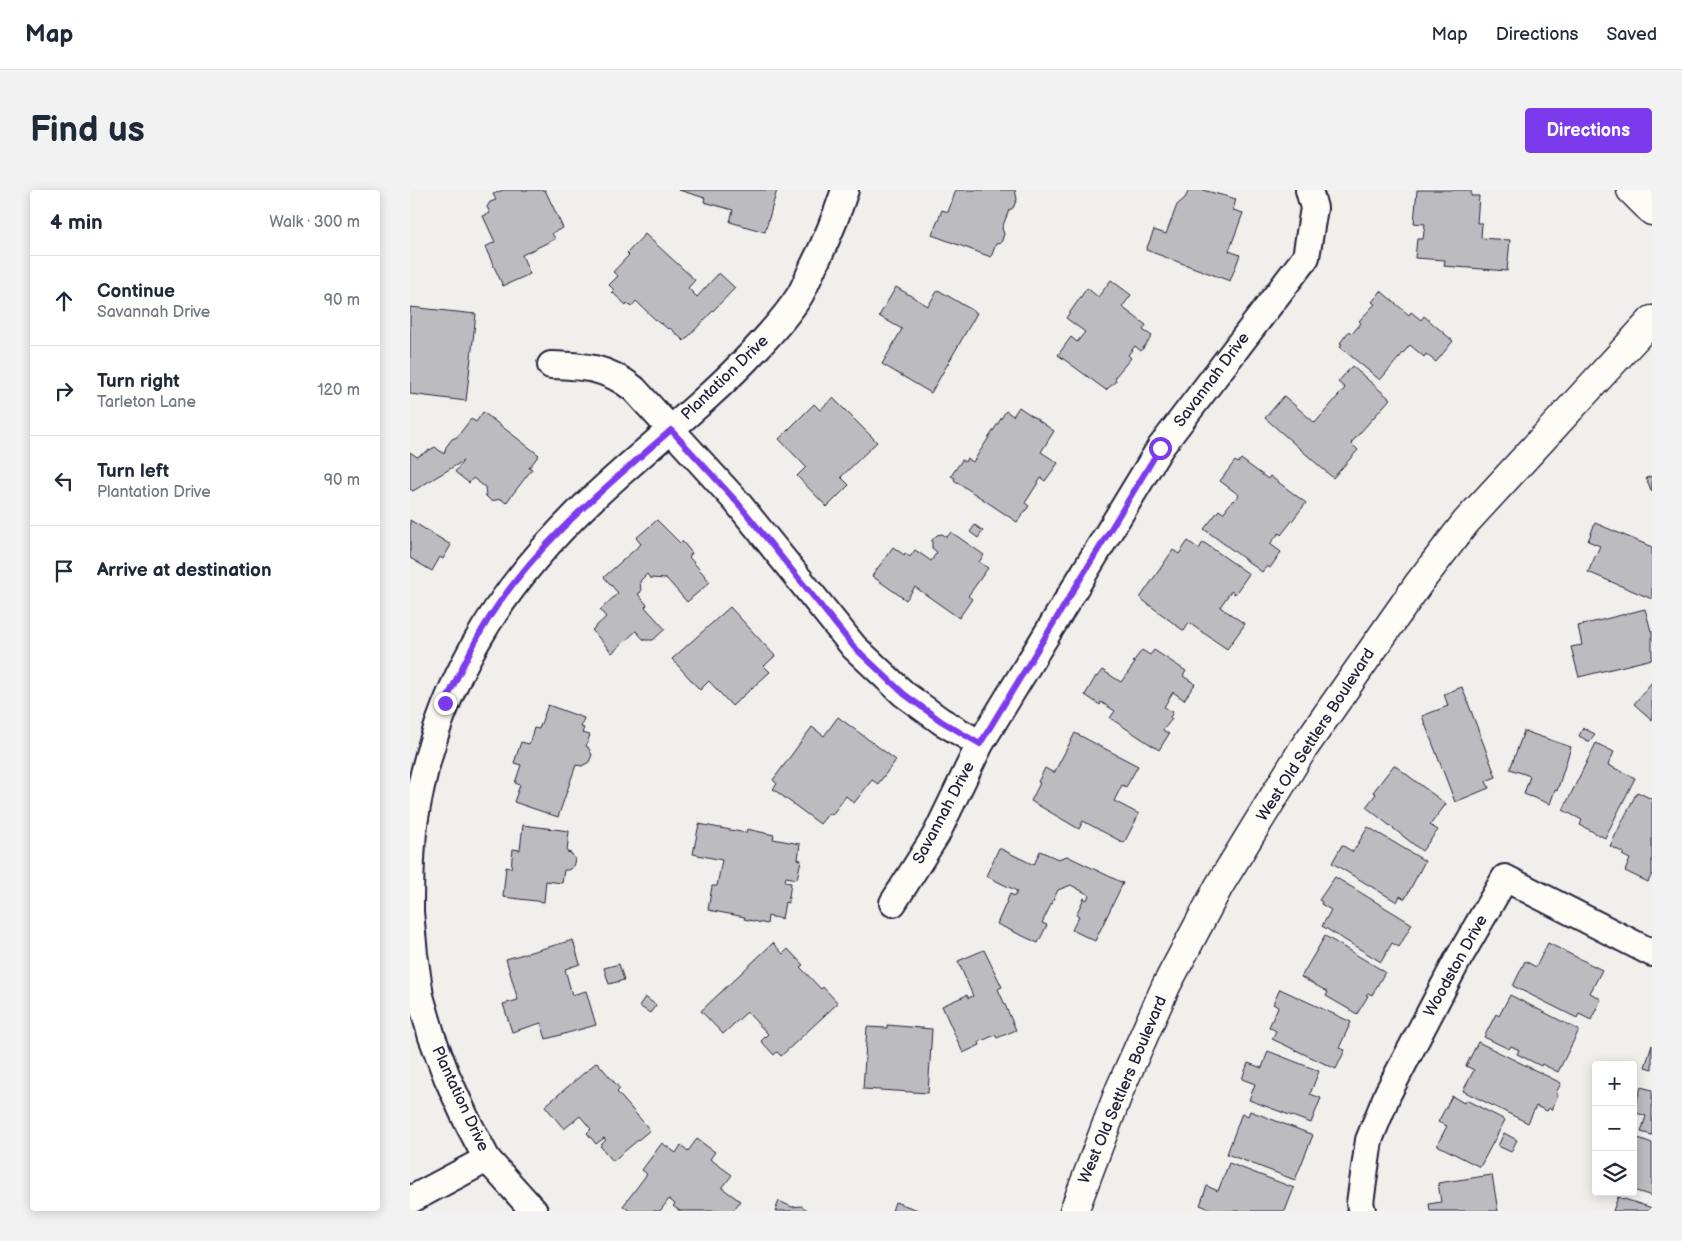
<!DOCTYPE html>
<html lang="en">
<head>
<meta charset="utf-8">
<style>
  :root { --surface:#fff; --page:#f2f2f3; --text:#1f2937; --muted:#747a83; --line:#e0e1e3; --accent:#7c3aed }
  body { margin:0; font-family:"Balsamiq Sans",sans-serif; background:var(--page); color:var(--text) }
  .controls { position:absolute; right:15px; bottom:15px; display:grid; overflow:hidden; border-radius:5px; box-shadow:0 2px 12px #0003 }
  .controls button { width:45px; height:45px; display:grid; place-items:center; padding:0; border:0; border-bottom:1px solid var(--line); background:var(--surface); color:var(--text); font:25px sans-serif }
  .stop { position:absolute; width:15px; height:15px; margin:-11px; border:4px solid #7c3aed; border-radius:50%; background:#fff }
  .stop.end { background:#7c3aed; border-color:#fff; box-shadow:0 1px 5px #0008 }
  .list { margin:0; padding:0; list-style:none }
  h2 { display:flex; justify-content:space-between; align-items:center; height:65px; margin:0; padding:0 20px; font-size:21px }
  h2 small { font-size:16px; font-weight:400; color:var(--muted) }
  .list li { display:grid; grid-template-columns:32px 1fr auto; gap:15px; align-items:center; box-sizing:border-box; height:90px; padding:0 20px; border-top:1px solid var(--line) }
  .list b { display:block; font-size:19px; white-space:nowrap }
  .list p { margin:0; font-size:16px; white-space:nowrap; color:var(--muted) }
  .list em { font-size:16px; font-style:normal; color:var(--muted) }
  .icon { flex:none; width:28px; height:28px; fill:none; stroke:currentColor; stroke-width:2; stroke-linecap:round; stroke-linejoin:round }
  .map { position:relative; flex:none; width:1242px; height:1021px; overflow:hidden; border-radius:5px }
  header { display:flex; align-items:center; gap:30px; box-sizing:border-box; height:70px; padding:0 25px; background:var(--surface); border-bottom:1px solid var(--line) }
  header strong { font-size:24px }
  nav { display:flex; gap:28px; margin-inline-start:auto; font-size:18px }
  .intro { display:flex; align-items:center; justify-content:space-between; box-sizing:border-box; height:120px; padding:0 30px }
  h1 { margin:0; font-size:35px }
  .button { padding:12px 22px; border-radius:5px; background:var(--accent); color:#fff; font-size:18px; font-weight:700 }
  main { display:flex; gap:30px; padding:0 30px }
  aside { flex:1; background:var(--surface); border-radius:5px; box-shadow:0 2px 12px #0003 }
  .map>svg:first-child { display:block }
  .building { fill:#bcbcc0; stroke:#22223b }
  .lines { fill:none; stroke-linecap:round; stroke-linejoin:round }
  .street-casing { stroke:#22223b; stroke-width:30 }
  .secondary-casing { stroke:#22223b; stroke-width:31 }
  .street { stroke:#fdfcf7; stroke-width:26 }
  .secondary { stroke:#fdfcf7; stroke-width:28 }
  .route { stroke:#7c3aed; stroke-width:6 }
  .labels { text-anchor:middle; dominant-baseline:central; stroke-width:4; stroke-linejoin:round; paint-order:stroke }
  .street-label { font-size:16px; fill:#22223b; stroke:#fdfcf7 }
</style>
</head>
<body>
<header>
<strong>Map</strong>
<nav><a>Map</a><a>Directions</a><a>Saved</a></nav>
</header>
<div class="intro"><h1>Find us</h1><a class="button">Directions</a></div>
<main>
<aside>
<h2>4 min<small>Walk · 300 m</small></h2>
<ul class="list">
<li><svg class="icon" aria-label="ahead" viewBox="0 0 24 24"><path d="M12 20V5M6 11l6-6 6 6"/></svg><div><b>Continue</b><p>Savannah Drive</p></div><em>90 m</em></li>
<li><svg class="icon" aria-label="right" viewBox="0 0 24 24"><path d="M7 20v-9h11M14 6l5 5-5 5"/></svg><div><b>Turn right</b><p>Tarleton Lane</p></div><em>120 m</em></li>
<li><svg class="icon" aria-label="left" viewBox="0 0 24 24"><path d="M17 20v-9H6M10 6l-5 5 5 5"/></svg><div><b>Turn left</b><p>Plantation Drive</p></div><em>90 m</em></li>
<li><svg class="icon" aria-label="arrive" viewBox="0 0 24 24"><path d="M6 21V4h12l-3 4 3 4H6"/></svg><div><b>Arrive at destination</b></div></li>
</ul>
</aside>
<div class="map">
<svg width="1242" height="1021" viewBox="0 0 1242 1021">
  <rect width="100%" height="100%" fill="#f0efec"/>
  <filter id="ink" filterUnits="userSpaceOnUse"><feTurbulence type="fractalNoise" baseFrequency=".02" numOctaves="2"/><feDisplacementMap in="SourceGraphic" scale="10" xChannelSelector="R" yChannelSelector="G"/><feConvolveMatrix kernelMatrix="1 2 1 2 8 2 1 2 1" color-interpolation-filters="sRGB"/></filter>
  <g filter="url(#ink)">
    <g class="building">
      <path d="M93,0H135L153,38L142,43L145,49L112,65L120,84L93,96L75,57L85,52L73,26L80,23L77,17L80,12L86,10L83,4Z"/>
      <path d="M269,0H367L355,42L320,32L323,20L294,12L295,8Z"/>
      <path d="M546,0H605L607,9L603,18L599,20L592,38L594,44L591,53L586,54L581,67L522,45L532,20L538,22Z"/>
      <path d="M779,0H793L826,9L823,20L833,23L819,61L830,65L820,91L736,60L744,40L756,44L767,15L775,8Z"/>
      <path d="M1007,0H1061V6H1069L1067,33H1072L1071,48L1100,50L1097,81L1034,76L1035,70L1005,68L1007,49H1013L1015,34L1004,33Z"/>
      <path d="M235,44L285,90L278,98L287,107L309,83L325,98L274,151L260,138L258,139L251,133L250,134L226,111L221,117L217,113L216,115L202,102L204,100L199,95L208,86L203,82L219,65L217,63Z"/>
      <path d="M701,90L721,105L712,117L736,135L733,140L742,146L731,161L725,156L718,165L721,168L705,187L706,191L696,200L648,165L661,147L667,152L675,142L656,128L677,98L688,107Z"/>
      <path d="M486,97L518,116L528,100L567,123L521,203L472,174L492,139L469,126Z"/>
      <path d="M971,101L999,125L1001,122L1011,130L1014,126L1043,151L1026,172L1016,164L1014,167L1000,155L970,190L930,157L932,154L930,153L939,141L942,144L951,133L949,131L965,114L962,112Z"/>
      <path d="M0,117L66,124L56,211L0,204Z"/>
      <path d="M942,176L980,209L941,253L948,260L923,288L855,228L874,206L905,233L935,198L928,192Z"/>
      <path d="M423,208L467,252L431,287L439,295L417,317L387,286L396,277L369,249L404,214L410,220Z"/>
      <path d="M609,217L644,241L631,262L648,273L635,291L631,288L615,313L619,316L607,332L544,290L545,288L541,286L552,270L555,272L557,268L563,272L596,221L603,226Z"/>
      <path d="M73,222L129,265L119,278L122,279L96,313L91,309L81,311L76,306L75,297L63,288L59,293L45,282L53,271L3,301L0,299V262L7,267L25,257L34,264L36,257L42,249L47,247L61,229L66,232Z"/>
      <path d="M831,269L858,289L860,286L896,313L871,345L869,343L860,354L871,362L860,378L857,376L852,382L794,339L809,320L813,323L823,310L824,311L829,305L810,291L825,271L828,273Z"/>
      <path d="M1242,286V302L1236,288Z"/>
      <path d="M0,330L41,355L33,369L30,367L22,381L0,368Z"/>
      <path d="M247,330L270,353L272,351L282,363L279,367L300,392L277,412L257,389L240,388L237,384L230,391L231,402L228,404L237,415L235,417L255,439L243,450H234L226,441L202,463L182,440L196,427L190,420L208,403L194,387L231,354L226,348Z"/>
      <path d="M1185,333L1242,357V409L1178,382L1190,356L1178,351Z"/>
      <path d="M565,335L573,341L568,348L560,342Z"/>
      <path d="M541,342L574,365L569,372L578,378L558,406L562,409L549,428L505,397L496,410L462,386L483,357L494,365L495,363L500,367L505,360L521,371L527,362L522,358V350L527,345L532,344L537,347Z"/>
      <path d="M778,351L789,359L793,352L839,384L825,404L821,401L810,417L835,434L817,459L779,433L774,441L730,408L763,360L769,364Z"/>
      <path d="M320,417L365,466L354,476L360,482L322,516L299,491L290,500L262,469Z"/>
      <path d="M1235,419L1241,441H1242V469L1169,487L1161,457L1172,455L1168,436Z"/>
      <path d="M732,460L740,465L744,460L776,481L773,486L785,494L774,510L763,502L754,517L763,522L760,527L762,529L753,540L759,544L749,560L700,528L705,521L691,512L690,515L675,505L686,486L687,487L692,480L711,492L725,473L723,472Z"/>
      <path d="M1242,492V530L1224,514Z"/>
      <path d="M1052,497L1086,587L1076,591L1079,598L1045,612L1012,526L1038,516L1034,504Z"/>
      <path d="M138,515L174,528L171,537L174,538L172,543L180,545L176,556L178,557L182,565L179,572L172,576L166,575L148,627L104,612L110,595L105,593L111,575L104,573L111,552L119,554L124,538L129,539Z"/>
      <path d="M428,527L486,570L468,594L462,590L444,613L436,606L422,625L419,623L410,634L363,599L367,594L363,590L402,537L414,546Z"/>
      <path d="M1173,538L1185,544L1180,552L1169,546Z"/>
      <path d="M1114,541L1161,557L1147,601L1145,600L1140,614L1114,604L1120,586L1100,579Z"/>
      <path d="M665,543L728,576L716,597L712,595L704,611L729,624L714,653L673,631L669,639L621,611L630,593L628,592L635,578L644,583Z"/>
      <path d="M1186,553L1204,562L1198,575L1225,588L1195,648L1170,635L1172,630L1153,620Z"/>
      <path d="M984,575L1036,614L1020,635L1028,640L1012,661L956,617L966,604L963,602Z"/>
      <path d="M1227,602L1242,609V684L1238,692L1215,681L1220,669L1212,665L1214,663L1200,656Z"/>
      <path d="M289,634L336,643L337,639L364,645L363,649L390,654L388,669L391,670L387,689L376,687L375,692L381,693L378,713L375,712L372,729L358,726L357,734L334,729L335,727L298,720L302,696H307L312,670L283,664Z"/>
      <path d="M113,635L159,641L157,662L161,663L165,669L163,677L158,680H154L152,693L136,691L134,712L93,707L96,677L101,678L103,659L110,660Z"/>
      <path d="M958,637L1015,671L995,709L990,706L987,712L922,673L932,655L943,662Z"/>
      <path d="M589,658L624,675L630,661L648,669L657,666L713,693L685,751L662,740L669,726L666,725L674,708L677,710L679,705L661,695L648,700L632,733L637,735L628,753L587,734L600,704L605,706L607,701L576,686Z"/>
      <path d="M925,687L1002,734L989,757L982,753L971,772L912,736L921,720L911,714L912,712L909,710Z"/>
      <path d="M915,746L975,782L962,805L958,803L956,805L958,806L947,824L916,806L918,802L891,787Z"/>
      <path d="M163,750L170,774L155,779L162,805L176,801L186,835L136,849L131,833L102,842L93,814L108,810L96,769Z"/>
      <path d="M363,753L373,764L378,759L393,775L390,777L411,799L413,797L428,813L371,866L367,862L364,865L351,851L358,844L337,822L313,844L291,821Z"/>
      <path d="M1138,753L1192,780L1180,803L1191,809L1181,830L1169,824L1167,828L1103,796L1115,771L1126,777Z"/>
      <path d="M574,760L592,797L588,799L606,840L587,848L585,845L569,852L570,855L553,863L532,816L557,805L558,808L563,806L548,771Z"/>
      <path d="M209,774L214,790L199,794L194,778Z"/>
      <path d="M870,799L941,832L929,858L935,860L926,879L862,849L866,841L859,837L868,817L863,814Z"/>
      <path d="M1100,805L1169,840L1148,882L1132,874L1131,876L1107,864L1109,860L1101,856L1099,859L1074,847L1086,824L1089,826Z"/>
      <path d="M235,807L246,815L240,823L229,816Z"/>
      <path d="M477,835L522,839L518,903L453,899L457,837L477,838Z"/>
      <path d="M1068,852L1151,893L1146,903L1148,905L1141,920L1139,918L1137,921L1126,916L1118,933L1053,901L1064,880L1056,876Z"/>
      <path d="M1242,855V879L1235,877Z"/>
      <path d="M858,861L909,881L900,904L911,908L901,933L839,910L845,894L832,889L838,873L852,878Z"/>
      <path d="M187,872L210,899L207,902L240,940L203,971L190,956L196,950L194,948L186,954L177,943L181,939L170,926L154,939L135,916Z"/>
      <path d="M1231,897L1242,900V945L1231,942L1236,926L1223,922Z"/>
      <path d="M1042,906L1054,913L1056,910L1095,930L1070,977L1027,955L1037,936L1028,932Z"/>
      <path d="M840,921L903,945L885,990L817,964L832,923L838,926Z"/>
      <path d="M1094,943L1107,950L1101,962L1088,956Z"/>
      <path d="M1223,946L1242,953V1006L1223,1000Z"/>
      <path d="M287,949L305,962L300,969L322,985L312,998L330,1011L323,1021H270L263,1016L265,1014L259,1009L250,1021H220L213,1016L237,984L232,980L252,953L266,963L271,955L278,961Z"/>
      <path d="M819,973L884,998L875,1021H805L790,1015L797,996L808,1001Z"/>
      <path d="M1082,985L1088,1021H1020L1019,1014L1031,1012L1028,993Z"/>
      <path d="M1208,1007L1242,1018V1021H1203Z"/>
      <path d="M369,1011L382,1017L391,1016L399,1021H365Z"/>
      <path d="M485,1012L511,1021H482Z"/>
    </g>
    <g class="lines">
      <defs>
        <g id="street">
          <path d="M141,175C174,176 197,177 224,199L327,312L444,457L494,504L531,531L570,554"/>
          <path d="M483,713L526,645L570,554L750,258L896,67L904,18L899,0"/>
          <path d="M0,722C0,693 0,663 4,634C24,501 84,402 181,310C235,259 295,214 346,159C362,142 378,124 390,105C395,96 399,86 403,77C416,52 426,27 435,0"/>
          <path d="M0,722L4,764L10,806L22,847L37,887L56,929L77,969L124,1021"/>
          <path d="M0,1010L77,969"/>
          <path d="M952,1021L950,1013L959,950L978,903L1047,771L1095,688L1242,763"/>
        </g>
        <g id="secondary">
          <path d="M1221,0L1242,21"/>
          <path d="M664,1021L710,899L756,796L809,696L893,559L1009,393L1056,332L1242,130"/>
        </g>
      </defs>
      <use href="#street" class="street-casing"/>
      <use href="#secondary" class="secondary-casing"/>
      <use href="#street" class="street"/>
      <use href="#secondary" class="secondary"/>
    </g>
  </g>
  <g class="lines" filter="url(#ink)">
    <path class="route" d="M35,513C47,488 59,462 73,438C119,360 193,299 261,240L327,312L444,457L494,504L531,531L570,554L750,258"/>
  </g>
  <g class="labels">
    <g class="street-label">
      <text transform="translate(315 188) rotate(-44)">Plantation Drive</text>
      <text transform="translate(802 190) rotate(-53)">Savannah Drive</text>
      <text transform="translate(906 545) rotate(-57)">West Old Settlers Boulevard</text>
      <text transform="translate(534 623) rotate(-62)">Savannah Drive</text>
      <text transform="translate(1046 776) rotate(-61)">Woodston Drive</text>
      <text transform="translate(713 900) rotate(-67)">West Old Settlers Boulevard</text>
      <text transform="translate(50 909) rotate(65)">Plantation Drive</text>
    </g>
  </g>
</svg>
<div class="controls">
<button>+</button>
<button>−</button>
<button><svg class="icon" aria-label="layers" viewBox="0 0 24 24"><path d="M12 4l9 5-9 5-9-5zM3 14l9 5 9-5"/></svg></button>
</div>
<div class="stop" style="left:750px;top:258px"></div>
<div class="stop end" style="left:35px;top:513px"></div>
</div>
</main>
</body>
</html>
